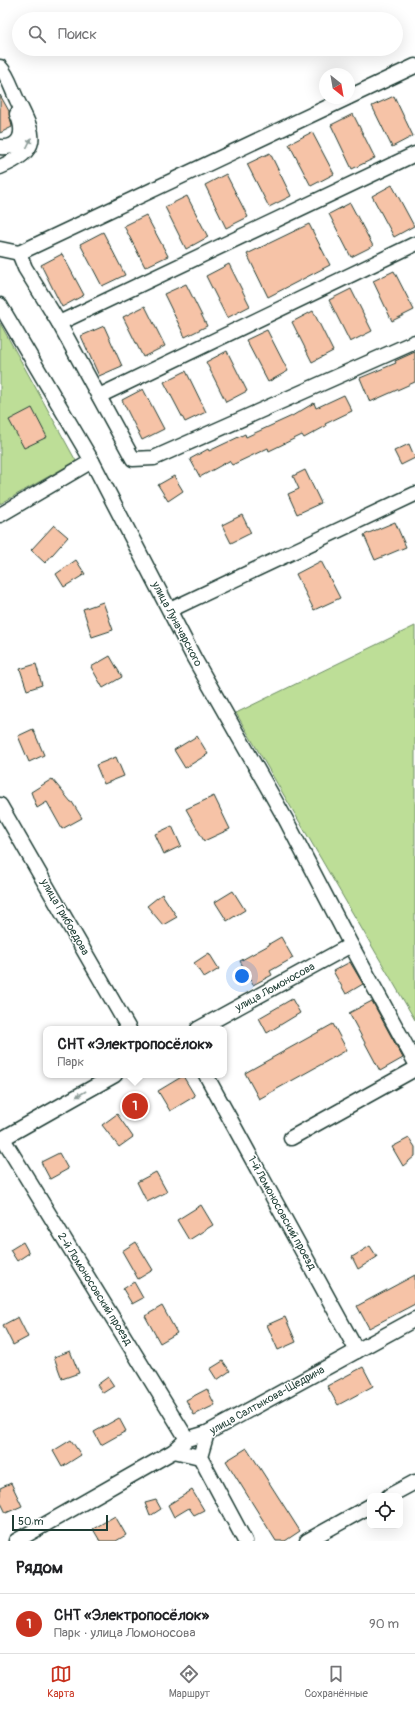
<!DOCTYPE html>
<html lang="ru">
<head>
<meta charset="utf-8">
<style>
  :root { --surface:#fff; --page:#f2f2f2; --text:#202124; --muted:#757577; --line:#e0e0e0; --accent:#c8321e }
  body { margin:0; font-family:Pangolin,sans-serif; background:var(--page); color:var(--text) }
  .controls { position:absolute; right:12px; bottom:12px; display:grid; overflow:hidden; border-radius:8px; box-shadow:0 4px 16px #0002 }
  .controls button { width:36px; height:36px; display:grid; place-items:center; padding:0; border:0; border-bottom:1px solid var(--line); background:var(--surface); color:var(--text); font:20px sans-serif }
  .compass { position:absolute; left:319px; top:68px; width:36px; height:36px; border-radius:50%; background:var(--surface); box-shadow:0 4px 16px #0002; rotate:149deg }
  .scale { position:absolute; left:12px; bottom:10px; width:96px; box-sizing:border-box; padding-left:4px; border:2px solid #1f3d34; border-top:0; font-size:11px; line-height:14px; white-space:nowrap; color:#1f3d34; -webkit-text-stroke:3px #fff; paint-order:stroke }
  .you { position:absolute; left:242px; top:976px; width:14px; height:14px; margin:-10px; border:3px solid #fff; border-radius:50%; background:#1a73e8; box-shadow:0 0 0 6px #1a73e833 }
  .badge { display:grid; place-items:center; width:26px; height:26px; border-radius:50%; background:var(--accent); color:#fff; font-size:13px; font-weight:700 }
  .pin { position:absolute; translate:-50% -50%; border:2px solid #fff; box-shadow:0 1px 4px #0006 }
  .popup { position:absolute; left:43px; top:1026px; width:184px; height:52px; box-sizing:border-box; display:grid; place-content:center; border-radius:8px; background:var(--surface); filter:drop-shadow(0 1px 3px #0005); font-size:13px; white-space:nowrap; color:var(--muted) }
  .popup b { font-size:15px; color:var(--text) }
  .popup::after { content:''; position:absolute; left:50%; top:100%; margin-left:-8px; border:8px solid transparent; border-top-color:var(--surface) }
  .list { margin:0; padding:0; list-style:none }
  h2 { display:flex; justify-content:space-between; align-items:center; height:52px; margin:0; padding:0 16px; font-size:17px }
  h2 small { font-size:13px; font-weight:400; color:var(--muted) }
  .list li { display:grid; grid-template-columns:26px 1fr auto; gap:12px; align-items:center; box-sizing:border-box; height:60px; padding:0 16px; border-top:1px solid var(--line) }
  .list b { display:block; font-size:15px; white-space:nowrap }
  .list p { margin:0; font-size:13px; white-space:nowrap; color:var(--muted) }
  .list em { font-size:13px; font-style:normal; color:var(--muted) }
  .icon { flex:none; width:22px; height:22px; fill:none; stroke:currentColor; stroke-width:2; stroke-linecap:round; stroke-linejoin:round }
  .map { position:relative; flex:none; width:415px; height:1541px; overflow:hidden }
  .search { position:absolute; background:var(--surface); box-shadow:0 4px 16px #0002; left:12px; right:12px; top:12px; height:44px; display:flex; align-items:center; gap:10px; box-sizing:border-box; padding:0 14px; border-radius:22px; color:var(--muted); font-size:15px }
  .sheet { height:112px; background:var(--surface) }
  nav { display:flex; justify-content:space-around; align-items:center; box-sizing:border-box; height:56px; border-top:1px solid var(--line); background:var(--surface); font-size:11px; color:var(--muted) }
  nav a { display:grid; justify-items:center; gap:2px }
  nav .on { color:var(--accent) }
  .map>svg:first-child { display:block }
  .green { fill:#bdde97; stroke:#6e8e66 }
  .building { fill:#f6c3a7; stroke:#1f3d34 }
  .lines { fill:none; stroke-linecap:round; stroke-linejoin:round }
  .minor-casing { stroke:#1f3d34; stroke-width:17 }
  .minor { stroke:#fff; stroke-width:14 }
  .oneway { fill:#8f9e9a }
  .labels { text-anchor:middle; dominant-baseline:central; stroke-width:3; stroke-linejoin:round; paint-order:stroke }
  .street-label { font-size:11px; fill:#1f3d34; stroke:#fff }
</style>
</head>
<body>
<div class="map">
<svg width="415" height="1541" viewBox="0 0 415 1541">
  <rect width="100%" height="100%" fill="#fff"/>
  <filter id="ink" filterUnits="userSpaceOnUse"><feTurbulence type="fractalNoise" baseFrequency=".025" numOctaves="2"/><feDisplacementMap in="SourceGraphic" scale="8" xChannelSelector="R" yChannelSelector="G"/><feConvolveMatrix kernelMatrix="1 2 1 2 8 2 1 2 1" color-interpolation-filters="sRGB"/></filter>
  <g filter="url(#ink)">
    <g class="green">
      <path d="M0,323L76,461L0,504Z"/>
      <path d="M415,626V1020L236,713Z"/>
    </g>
    <g class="building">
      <path d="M0,95L9,111L12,127L0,133Z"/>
      <path d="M394,96L413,136L392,147L372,106Z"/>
      <path d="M353,114L375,158L352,169L331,125Z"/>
      <path d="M312,132L334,174L311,186L289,144Z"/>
      <path d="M270,153L291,196L269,207L247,164Z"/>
      <path d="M226,174L248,217L226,228L205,185Z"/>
      <path d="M392,185L414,226L394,237L372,196Z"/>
      <path d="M187,196L208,237L186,249L165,207Z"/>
      <path d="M350,203L373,246L351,257L329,214Z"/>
      <path d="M146,215L168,256L145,267L124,226Z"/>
      <path d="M309,224L330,265L268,297L247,254Z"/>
      <path d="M103,232L125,275L102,286L80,244Z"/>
      <path d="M62,254L84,295L62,307L41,265Z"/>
      <path d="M229,264L250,306L227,318L206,276Z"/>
      <path d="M394,271L414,310L392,321L373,281Z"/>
      <path d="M186,284L207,326L185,337L164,294Z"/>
      <path d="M351,289L372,331L350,342L329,300Z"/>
      <path d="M145,306L165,346L143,357L123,317Z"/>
      <path d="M313,311L333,351L312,362L292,322Z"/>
      <path d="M104,326L122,366L99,376L81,336Z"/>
      <path d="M267,330L288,371L268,382L246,340Z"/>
      <path d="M227,351L247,391L226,402L206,362Z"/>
      <path d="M415,352V382L370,402L360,378L396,363L395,361Z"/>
      <path d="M186,371L206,412L185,422L164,382Z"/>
      <path d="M143,389L164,429L142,440L122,400Z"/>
      <path d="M344,395L352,411L325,424L326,426L304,438L302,435L269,451L268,448L232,465L229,461L200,477L190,459L208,449L209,451L245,434L246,437L292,416L314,403L316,408Z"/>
      <path d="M32,408L47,437L24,448L9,420Z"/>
      <path d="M409,444L415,458L401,465L394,451Z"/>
      <path d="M305,470L321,503L297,514L288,494L299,489L293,476Z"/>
      <path d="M174,476L183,491L168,501L158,485Z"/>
      <path d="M242,515L251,533L231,543L222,525Z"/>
      <path d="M395,522L406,547L375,560L364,535Z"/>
      <path d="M54,525L68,537L45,563L31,550Z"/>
      <path d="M76,560L85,574L64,587L56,574Z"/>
      <path d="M321,561L340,598L314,610L296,574Z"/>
      <path d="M103,602L113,630L92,637L83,609Z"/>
      <path d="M110,656L122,677L103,688L91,667Z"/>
      <path d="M36,664L42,685L27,690L20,669Z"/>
      <path d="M33,729L44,755L29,762L18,736Z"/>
      <path d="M197,736L208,754L185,768L174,750Z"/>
      <path d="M116,757L124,776L104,784L96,765Z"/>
      <path d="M52,779L71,802H72L82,818L62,829L47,802L37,808L31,792Z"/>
      <path d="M214,796L230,829L204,841L186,809Z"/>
      <path d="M172,826L181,846L164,854L155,834Z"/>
      <path d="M233,891L245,910L227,921L215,902Z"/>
      <path d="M162,894L177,917L163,925L147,906Z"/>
      <path d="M281,937L293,958L270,971L272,975L253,985L240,961L269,945V944Z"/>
      <path d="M209,953L219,969L204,978L194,963Z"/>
      <path d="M350,962L363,984L346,994L333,971Z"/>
      <path d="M292,999L300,1013L267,1033L259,1018Z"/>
      <path d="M372,1001L403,1058L380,1071L349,1013Z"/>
      <path d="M333,1024L347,1050L259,1099L245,1073Z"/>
      <path d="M183,1076L195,1096L170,1111L158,1091Z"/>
      <path d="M117,1114L133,1137L119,1147L102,1125Z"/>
      <path d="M409,1138L415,1147V1156L403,1166L392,1147Z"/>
      <path d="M59,1153L68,1169L50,1179L41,1162Z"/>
      <path d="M156,1172L167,1192L147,1202L137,1182Z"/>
      <path d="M201,1205L213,1225L189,1240L177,1220Z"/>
      <path d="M23,1242L29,1253L17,1261L10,1250Z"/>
      <path d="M136,1242L153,1270L138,1279L122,1251Z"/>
      <path d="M370,1246L377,1257L358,1269L352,1257Z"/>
      <path d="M415,1275V1304L369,1328L357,1306Z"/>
      <path d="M134,1282L143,1298L132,1304L123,1289Z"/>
      <path d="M162,1306L177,1333L160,1343L145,1316Z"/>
      <path d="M18,1317L28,1337L13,1345L3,1325Z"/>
      <path d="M285,1317L296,1342L278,1350L267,1325Z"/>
      <path d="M70,1351L79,1373L62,1379L54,1357Z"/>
      <path d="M223,1361L230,1371L217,1380L210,1369Z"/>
      <path d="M363,1367L373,1386L338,1405L327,1386Z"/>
      <path d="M108,1377L114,1386L103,1393L97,1385Z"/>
      <path d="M207,1389L215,1405L194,1415L186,1400Z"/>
      <path d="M119,1418L126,1431L101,1445L94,1432Z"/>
      <path d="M71,1440L81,1455L62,1467L53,1451Z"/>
      <path d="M247,1448L300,1531L285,1541H276L226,1461Z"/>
      <path d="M11,1483L22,1506L6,1513L0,1501V1488Z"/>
      <path d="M192,1490L204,1510L194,1515L189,1508L174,1517L168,1505Z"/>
      <path d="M156,1500L161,1509L150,1516L145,1503Z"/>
      <path d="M115,1516L126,1535L116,1541H100L93,1529Z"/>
    </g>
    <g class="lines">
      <defs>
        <g id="minor">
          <path d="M0,67C8,75 12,90 17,100C34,135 44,148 0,167"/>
          <path d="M349,97L415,66"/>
          <path d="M0,147C22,149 25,131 17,114"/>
          <path d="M0,249L19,253L347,98"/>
          <path d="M19,253L25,268L59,323L133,459L154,458L415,342"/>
          <path d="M0,305L92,461L194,658L286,820L351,945L415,1062"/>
          <path d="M59,323L415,154"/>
          <path d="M99,396L415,244"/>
          <path d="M0,515L92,461"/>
          <path d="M170,610L415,494"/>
          <path d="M0,805L129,1029"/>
          <path d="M198,1029L351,945"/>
          <path d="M206,1075L357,1351"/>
          <path d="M291,1138L415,1069"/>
          <path d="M3,1139L187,1439"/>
          <path d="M0,1140L115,1075"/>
          <path d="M207,1433L200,1457L245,1541"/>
          <path d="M174,1451L200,1457"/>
          <path d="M389,1496L415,1482"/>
          <path d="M16,1541L174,1451L187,1439L207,1433L415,1319"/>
          <path d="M307,1541L370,1506"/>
        </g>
      </defs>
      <use href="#minor" class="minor-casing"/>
      <use href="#minor" class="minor"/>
    </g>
    <defs><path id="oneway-solid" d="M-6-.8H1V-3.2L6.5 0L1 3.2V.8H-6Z"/></defs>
    <g class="oneway">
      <use href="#oneway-solid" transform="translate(29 143) rotate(-64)"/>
      <use href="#oneway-solid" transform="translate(81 1094) rotate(150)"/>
    </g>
  </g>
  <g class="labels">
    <g class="street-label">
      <text transform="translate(177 624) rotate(62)">улица Луначарского</text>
      <text transform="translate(65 917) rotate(60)">улица Грибоедова</text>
      <text transform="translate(275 987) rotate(-29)">улица Ломоносова</text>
      <text transform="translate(282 1213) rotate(61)">1-й Ломоносовский проезд</text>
      <text transform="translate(95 1289) rotate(58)">2-й Ломоносовский проезд</text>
      <text transform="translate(267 1400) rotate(-29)">улица Салтыкова-Щедрина</text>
    </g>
  </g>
</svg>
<div class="controls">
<button><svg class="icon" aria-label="locate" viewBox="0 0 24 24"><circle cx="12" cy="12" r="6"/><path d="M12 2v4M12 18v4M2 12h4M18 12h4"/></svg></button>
</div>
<svg class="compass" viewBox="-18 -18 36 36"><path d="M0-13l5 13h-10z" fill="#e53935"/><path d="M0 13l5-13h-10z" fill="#757577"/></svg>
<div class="scale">50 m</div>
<div class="you"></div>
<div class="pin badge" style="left:135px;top:1106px">1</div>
<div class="popup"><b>СНТ «Электропосёлок»</b>Парк</div>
<div class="search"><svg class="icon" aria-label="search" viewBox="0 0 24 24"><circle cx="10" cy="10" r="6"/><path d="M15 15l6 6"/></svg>Поиск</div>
</div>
<section class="sheet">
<h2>Рядом<small></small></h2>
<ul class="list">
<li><span class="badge">1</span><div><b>СНТ «Электропосёлок»</b><p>Парк · улица Ломоносова</p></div><em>90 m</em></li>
</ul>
</section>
<nav>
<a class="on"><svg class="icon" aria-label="map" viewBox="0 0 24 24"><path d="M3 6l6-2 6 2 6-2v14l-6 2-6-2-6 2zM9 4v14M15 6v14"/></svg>Карта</a>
<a><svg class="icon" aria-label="directions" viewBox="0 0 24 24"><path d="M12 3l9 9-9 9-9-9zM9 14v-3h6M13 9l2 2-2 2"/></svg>Маршрут</a>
<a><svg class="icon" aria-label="saved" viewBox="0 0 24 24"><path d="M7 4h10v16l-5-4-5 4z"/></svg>Сохранённые</a>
</nav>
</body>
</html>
